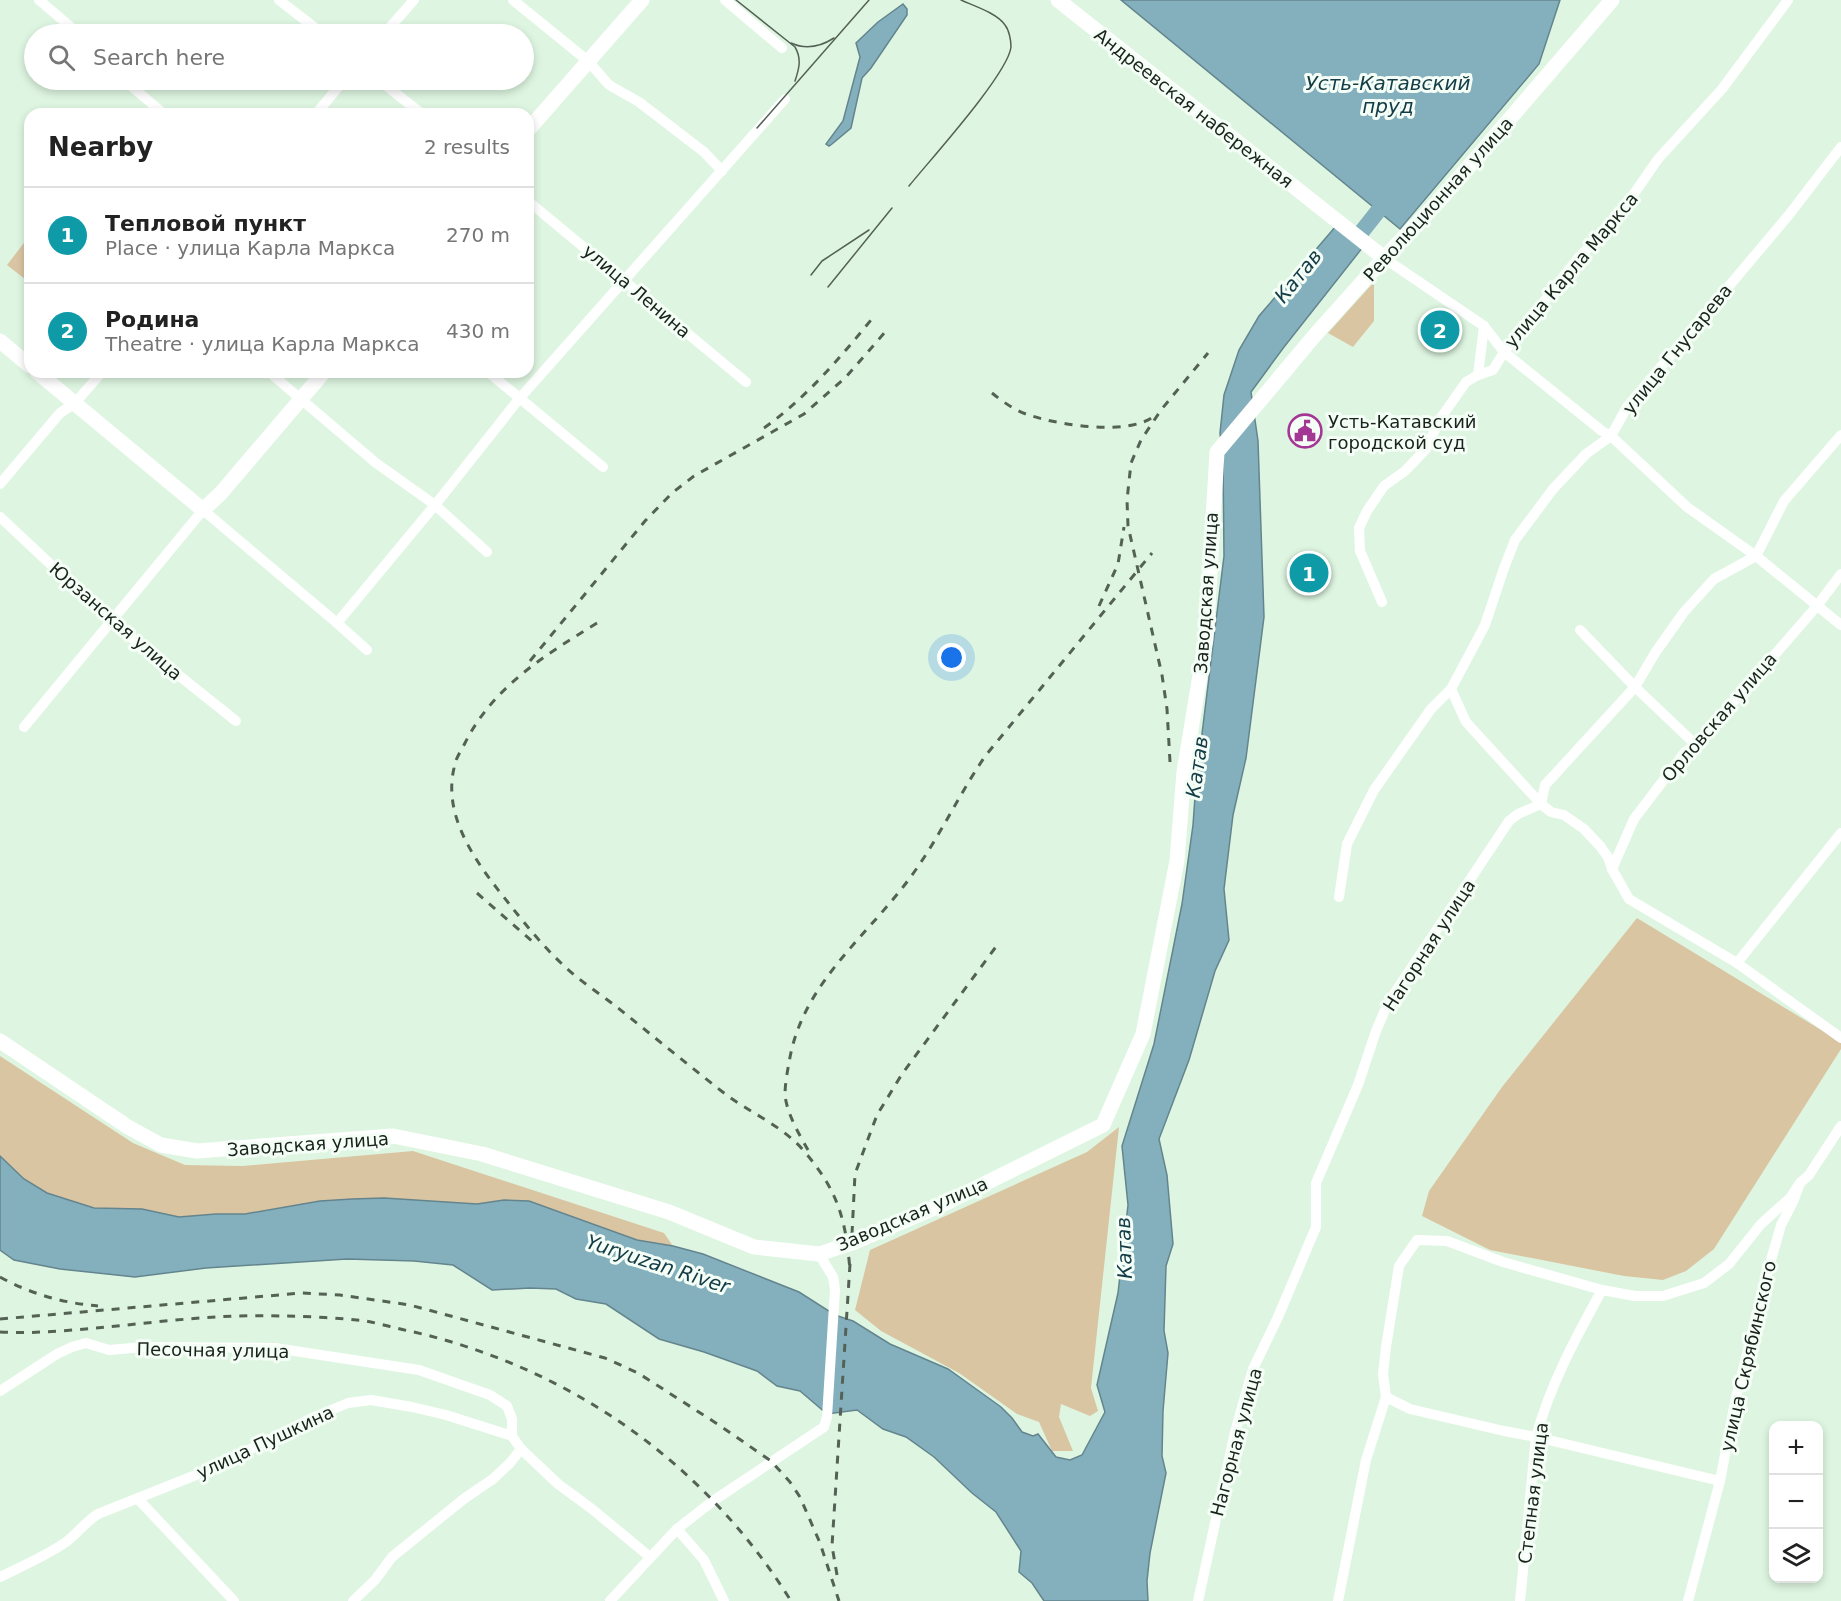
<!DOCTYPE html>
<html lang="en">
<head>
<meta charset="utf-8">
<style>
  :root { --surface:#fff; --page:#f2f2f2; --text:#222; --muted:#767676; --line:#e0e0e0; --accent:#a43694 }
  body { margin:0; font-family:"DejaVu Sans",sans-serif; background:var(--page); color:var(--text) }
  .controls { position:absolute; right:18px; bottom:18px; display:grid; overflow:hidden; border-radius:12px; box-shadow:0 3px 9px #0003 }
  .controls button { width:54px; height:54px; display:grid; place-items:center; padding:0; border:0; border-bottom:2px solid var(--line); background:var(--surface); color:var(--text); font:30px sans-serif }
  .you { position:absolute; left:952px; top:658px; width:21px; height:21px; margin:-15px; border:4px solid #fff; border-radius:50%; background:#1a73e8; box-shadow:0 0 0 9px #1a73e833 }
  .badge { display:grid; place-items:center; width:39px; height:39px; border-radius:50%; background:var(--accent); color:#fff; font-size:20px; font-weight:700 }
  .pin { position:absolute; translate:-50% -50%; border:3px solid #fff; box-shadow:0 2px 6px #0006 }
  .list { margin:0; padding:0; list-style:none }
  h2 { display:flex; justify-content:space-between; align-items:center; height:78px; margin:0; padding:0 24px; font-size:26px }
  h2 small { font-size:20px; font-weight:400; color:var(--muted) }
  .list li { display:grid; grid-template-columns:39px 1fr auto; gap:18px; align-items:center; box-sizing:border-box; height:96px; padding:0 24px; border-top:2px solid var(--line) }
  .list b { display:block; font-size:22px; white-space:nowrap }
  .list p { margin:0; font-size:20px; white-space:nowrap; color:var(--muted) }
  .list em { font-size:20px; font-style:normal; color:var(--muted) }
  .icon { flex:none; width:33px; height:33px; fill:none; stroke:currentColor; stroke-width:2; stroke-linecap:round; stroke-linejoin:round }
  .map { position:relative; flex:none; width:1841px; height:1601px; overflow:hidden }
  .search { position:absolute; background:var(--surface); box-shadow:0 3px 9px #0003; left:24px; top:24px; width:510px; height:66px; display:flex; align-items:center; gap:15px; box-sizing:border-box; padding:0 21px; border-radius:33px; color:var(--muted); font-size:22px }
  .panel { position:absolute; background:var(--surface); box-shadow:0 3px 9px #0003; left:24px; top:108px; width:510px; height:270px; border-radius:18px }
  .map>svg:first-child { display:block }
  .green { fill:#dac5a3 }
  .water { fill:#84b0be; stroke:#64858d; stroke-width:1.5 }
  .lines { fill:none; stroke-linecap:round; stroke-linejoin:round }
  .river { stroke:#84b0be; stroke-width:16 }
  .street { stroke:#fff; stroke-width:10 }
  .secondary { stroke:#fff; stroke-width:15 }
  .tram { stroke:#546256; stroke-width:1.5 }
  .rail { stroke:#546256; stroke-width:3; stroke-dasharray:8 8; stroke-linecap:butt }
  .labels { text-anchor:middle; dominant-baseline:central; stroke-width:6; stroke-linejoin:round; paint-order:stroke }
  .street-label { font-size:18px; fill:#19221b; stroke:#f5fef6 }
  .poi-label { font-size:18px; fill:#19221b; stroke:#f5fef6; text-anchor:start }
  .water-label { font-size:20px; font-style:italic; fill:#133c47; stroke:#f5fef6 }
</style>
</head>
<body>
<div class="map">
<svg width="1841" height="1601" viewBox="0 0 1841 1601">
  <rect width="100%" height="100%" fill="#def6e1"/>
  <g class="green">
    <path d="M30,235V283L7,265Z"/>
    <path d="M1374,282V321L1353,347L1328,333Z"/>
    <path d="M1637,918L1841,1042V1049L1714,1249L1686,1271L1663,1280L1624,1276L1490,1250L1422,1216L1429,1191L1502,1087Z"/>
    <path d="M0,1056L133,1143L185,1165L243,1166L413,1151L664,1233L673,1246L637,1240L504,1200L477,1204L384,1198L320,1201L245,1214H216L179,1217L142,1209L94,1208L47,1193L24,1179L0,1156Z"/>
    <path d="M1119,1127L1091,1388L1098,1411L1090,1416L1061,1404L1059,1417L1073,1451H1052L1039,1422L1017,1414L959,1373L881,1331L855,1310L870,1250L1087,1152Z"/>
  </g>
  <g class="water">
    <path d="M1121,0H1560L1539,64L1400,229Z"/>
    <path d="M903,4L907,9V15L871,68L862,78L851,128L832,144L829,146L826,144L843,121L860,57L856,43L878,22Z"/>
    <path d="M1336,226L1363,247L1284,347L1251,392L1258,441L1264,617L1246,758L1233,815L1224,889L1229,940L1215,971L1189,1060L1159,1139L1167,1175L1173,1244L1166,1266L1164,1331L1168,1353L1163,1411L1162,1456L1166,1473L1150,1553L1147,1581L1148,1601H1044L1032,1583L1019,1572L1021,1551L996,1512L972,1493L934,1457L906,1437L883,1429L857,1410L827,1414L800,1391L777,1386L757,1371L704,1352L659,1339L606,1304L576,1299L556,1289L530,1288L492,1290L453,1265L414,1261L347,1259L206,1268L135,1277L60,1269L14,1260L0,1250V1156L24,1179L47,1193L94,1208L142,1209L179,1217L216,1214H245L320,1201L352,1199L384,1198L477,1204L504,1200L529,1201L637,1240L673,1246L703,1254L799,1292L835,1315L853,1321L890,1344L948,1369L1001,1407L1012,1418L1022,1432L1033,1436L1038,1434L1056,1457L1070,1460L1082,1455L1105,1412L1097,1385L1118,1293L1128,1205L1122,1146L1154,1044L1182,904L1193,825L1196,782L1224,556L1223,460L1220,433L1224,395L1239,350L1259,316Z"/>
  </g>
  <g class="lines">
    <path class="river" d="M1348,249L1390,196L1389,193"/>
    <g class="street">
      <path d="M39,0L79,34"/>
      <path d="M279,0L323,34"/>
      <path d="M513,0L588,61L609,85L639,102L704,152L722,171"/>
      <path d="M725,0L782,48"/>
      <path d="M384,34L414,0"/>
      <path d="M124,80L164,114"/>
      <path d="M379,80L422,114"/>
      <path d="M316,114L344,80"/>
      <path d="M528,201L746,382"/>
      <path d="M1384,258L1484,326L1504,352L1602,431L1611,436L1687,507L1756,556L1841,625"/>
      <path d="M269,372L376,463L435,505L487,552"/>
      <path d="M488,372L603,467"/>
      <path d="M1478,375L1484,326"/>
      <path d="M0,484L60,413L75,403L102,372"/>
      <path d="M0,517L112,622L236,721"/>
      <path d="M1382,602L1360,551L1359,528L1367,511L1384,486L1405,471L1426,449L1440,419L1466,382L1478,375L1493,370L1504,352L1579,257L1615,221L1658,159L1722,89L1788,0"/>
      <path d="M337,623L435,505L519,399L785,99"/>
      <path d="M1580,630L1635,687L1696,745"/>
      <path d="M1451,689L1466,722L1541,804L1551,812L1564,815L1584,829L1600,846L1608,857L1612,869L1629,899L1737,963L1841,1038"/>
      <path d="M24,727L203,510L337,623L367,650"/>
      <path d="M1612,869L1634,819L1685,752L1696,745L1817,606L1841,574"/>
      <path d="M1339,897L1347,844L1374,790L1431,709L1451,689L1485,625L1504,568L1515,540L1553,489L1586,454L1611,436L1627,407L1788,216L1841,147"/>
      <path d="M1737,963L1841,833"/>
      <path d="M0,1391L57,1354L72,1347L86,1343L109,1350L144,1347L275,1348L419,1370L490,1395L507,1406L512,1419V1436"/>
      <path d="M1720,1481L1536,1437L1504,1431L1410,1409L1386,1397L1383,1374L1386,1347L1399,1266L1417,1240L1447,1241L1503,1262L1602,1290L1635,1296H1663L1704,1283L1729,1264L1761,1224L1790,1198L1800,1183"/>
      <path d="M138,1499L234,1601"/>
      <path d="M677,1529L704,1560L724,1601"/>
      <path d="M0,1577C22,1566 46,1556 66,1542C78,1533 84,1523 98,1514L211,1469L312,1418L348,1403L371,1400L412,1407L446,1415L512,1436L521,1449L558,1484L592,1509L650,1557"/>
      <path d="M353,1601L375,1580L392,1557L465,1498L493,1479L510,1463L521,1449"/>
      <path d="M610,1601L677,1529L713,1501L824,1427L827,1417L835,1289L833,1277L819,1254"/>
      <path d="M1198,1601L1235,1432L1253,1369L1278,1317L1316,1227V1183L1358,1085L1376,1031L1388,1003L1509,821L1518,814L1541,804L1545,785L1635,687L1655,653L1684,612L1714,579L1756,556L1784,501L1841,435"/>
      <path d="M1338,1601L1366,1460L1386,1397"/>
      <path d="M1520,1601L1536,1437C1550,1385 1576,1337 1602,1290"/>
      <path d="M1688,1601L1720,1481L1735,1402L1765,1281L1781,1225L1793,1202L1800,1183L1809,1175L1841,1126"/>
    </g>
    <g class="secondary">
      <path d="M1058,0L1384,258"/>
      <path d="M528,130L642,0"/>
      <path d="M0,341L30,366"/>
      <path d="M37,372L203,510L221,493L324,372"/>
      <path d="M0,1041L128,1127L161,1145L197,1151L393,1136L482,1154L669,1212L754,1247L819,1254L852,1243L948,1202L1103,1125L1143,1034L1177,861L1184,772L1206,639L1217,452L1315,335L1384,258L1440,200L1612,0"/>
    </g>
    <g class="tram">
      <path d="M736,0L795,47C802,59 799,69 795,81"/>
      <path d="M791,43C806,50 820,47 834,38"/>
      <path d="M757,128L869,0"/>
      <path d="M909,186C930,160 1008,74 1011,47C1011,40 1009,30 1005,25C997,13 974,6 961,0"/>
      <path d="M811,275L822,261L869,230"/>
      <path d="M828,287L892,208"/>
    </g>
    <g class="rail">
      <path d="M992,393C1003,402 1017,412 1032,416C1060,425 1130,436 1154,416"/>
      <path d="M764,428C806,398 839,359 871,320"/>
      <path d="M1099,606L1118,564L1124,527"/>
      <path d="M597,623C545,655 493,687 465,743C461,751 455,759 454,768C442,820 480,867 510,905C526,925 543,946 561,963C578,980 599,993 618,1008C653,1036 688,1065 724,1093C750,1113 783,1126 804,1151C838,1191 846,1219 850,1271"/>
      <path d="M530,661L645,521L672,493L694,476L804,414L846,377L886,331"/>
      <path d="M1170,762L1167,709L1162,675L1128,526L1127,500L1131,463L1141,440L1161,410L1208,353"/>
      <path d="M477,893L533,942"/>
      <path d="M808,1150C799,1134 787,1114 785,1095C785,1085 787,1073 789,1063C802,980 872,934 917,868C942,832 961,791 986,755L1152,553"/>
      <path d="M852,1234L855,1174L877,1115L902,1074L998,944"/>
      <path d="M0,1277C31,1294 63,1303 98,1306"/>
      <path d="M0,1319L302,1293L340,1295L410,1305L605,1358L638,1373L719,1425L771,1461L790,1482L800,1497L820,1543L839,1601"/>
      <path d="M0,1332C36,1334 73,1330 108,1327C165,1321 223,1314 280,1316C308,1316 338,1318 366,1321C382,1324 398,1329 414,1332C572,1369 705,1463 791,1601"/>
      <path d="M837,1575L832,1546L850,1264"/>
    </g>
  </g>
  <defs>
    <symbol id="civic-ring" viewBox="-11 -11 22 22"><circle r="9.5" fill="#f5fef6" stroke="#a43694" stroke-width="1.5"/><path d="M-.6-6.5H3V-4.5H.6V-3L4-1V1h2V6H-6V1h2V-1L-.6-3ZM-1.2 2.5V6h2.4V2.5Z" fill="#a43694"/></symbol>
  </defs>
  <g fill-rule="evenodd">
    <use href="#civic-ring" x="1286" y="412" width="38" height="38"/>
  </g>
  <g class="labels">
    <g class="street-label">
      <text transform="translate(1194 108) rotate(38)">Андреевская набережная</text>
      <text transform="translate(1438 199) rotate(-48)">Революционная улица</text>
      <text transform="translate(1571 270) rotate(-50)">улица Карла Маркса</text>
      <text transform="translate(637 291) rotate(40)">улица Ленина</text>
      <text transform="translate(1677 349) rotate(-51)">улица Гнусарева</text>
      <text transform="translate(1206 593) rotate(-86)">Заводская улица</text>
      <text transform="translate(116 621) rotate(41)">Юрзанская улица</text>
      <text transform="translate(1719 717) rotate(-49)">Орловская улица</text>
      <text transform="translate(1429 945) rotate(-57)">Нагорная улица</text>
      <text transform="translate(308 1144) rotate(-4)">Заводская улица</text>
      <text transform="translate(912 1214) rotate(-23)">Заводская улица</text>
      <text transform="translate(213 1350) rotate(1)">Песочная улица</text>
      <text transform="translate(1748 1356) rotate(-77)">улица Скрябинского</text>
      <text transform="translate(265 1442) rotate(-25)">улица Пушкина</text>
      <text transform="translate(1236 1442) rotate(-75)">Нагорная улица</text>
      <text transform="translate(1533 1493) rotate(-83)">Степная улица</text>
    </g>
    <g class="poi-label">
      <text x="1328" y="421">Усть-Катавский<tspan x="1328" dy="21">городской суд</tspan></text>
    </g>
    <g class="water-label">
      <text x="1388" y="83">Усть-Катавский<tspan x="1388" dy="23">пруд</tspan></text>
      <text transform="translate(1298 276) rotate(-51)">Катав</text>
      <text transform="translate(1197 767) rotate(-82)">Катав</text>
      <text transform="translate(1124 1248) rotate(-92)">Катав</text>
      <text transform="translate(658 1264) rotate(18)">Yuryuzan River</text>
    </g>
  </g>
</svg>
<div class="controls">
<button>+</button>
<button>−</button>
<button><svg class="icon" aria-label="layers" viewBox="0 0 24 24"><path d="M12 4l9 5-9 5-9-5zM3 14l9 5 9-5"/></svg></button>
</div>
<div class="you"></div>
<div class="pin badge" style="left:1309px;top:573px;background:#0f9aa8">1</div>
<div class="pin badge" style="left:1440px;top:330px;background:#0f9aa8">2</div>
<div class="search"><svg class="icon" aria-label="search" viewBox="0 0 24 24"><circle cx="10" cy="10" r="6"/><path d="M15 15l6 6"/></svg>Search here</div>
<section class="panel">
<h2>Nearby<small>2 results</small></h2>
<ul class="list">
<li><span class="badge" style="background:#0f9aa8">1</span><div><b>Тепловой пункт</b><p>Place · улица Карла Маркса</p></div><em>270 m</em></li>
<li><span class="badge" style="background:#0f9aa8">2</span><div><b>Родина</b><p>Theatre · улица Карла Маркса</p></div><em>430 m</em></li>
</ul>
</section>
</div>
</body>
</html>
